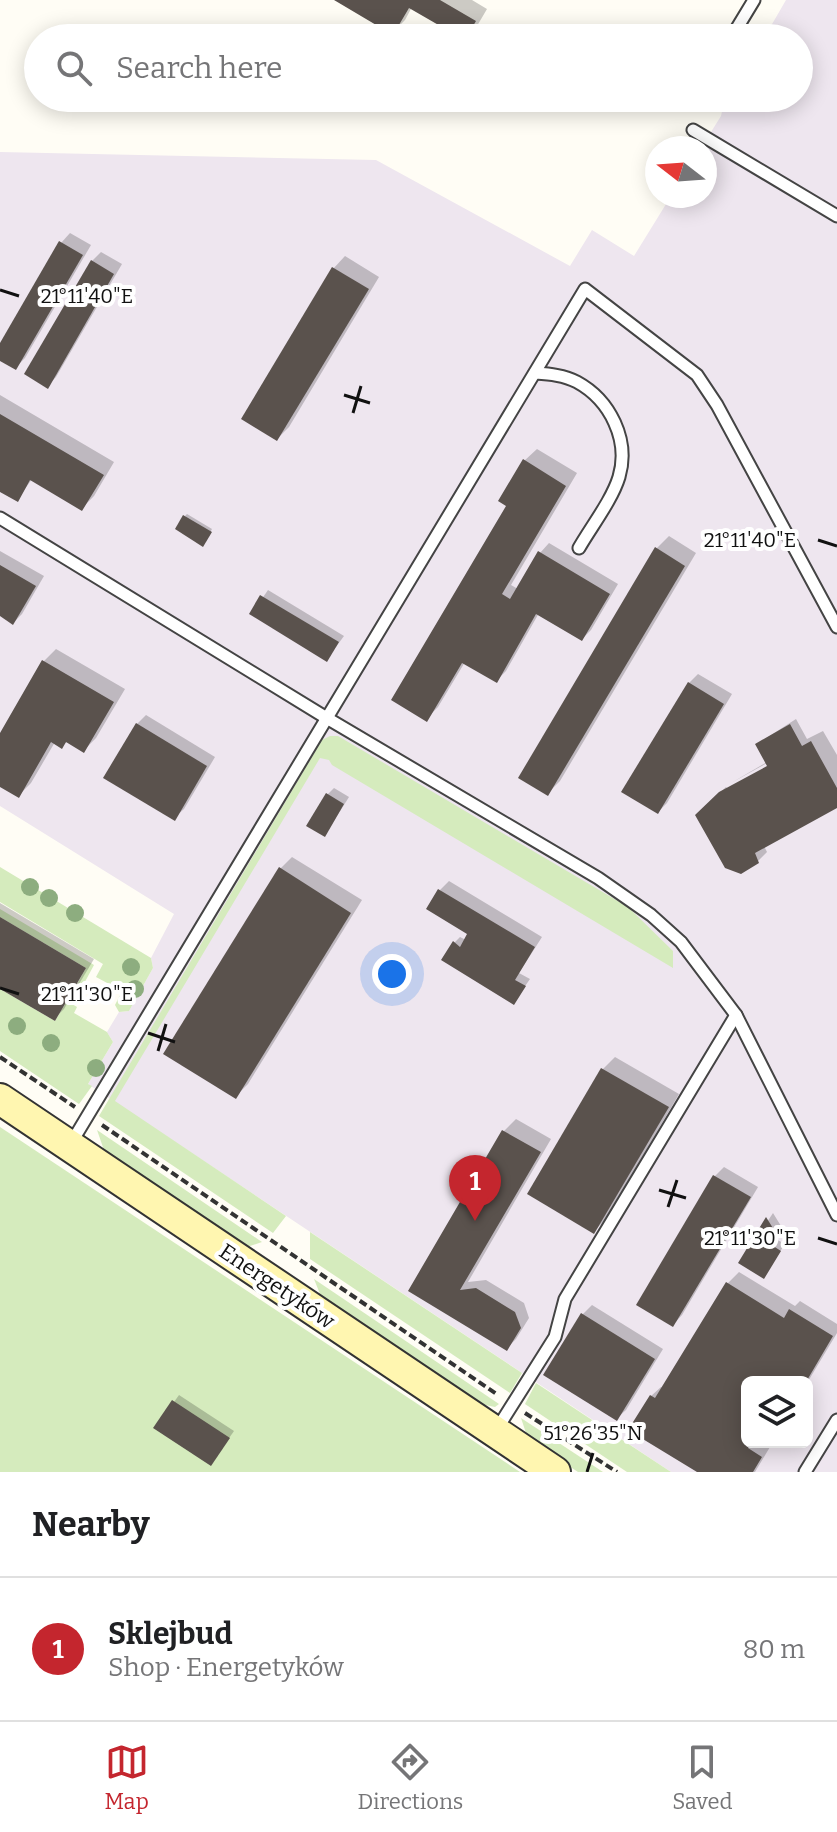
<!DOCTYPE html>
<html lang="en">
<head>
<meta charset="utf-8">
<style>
  :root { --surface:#fff; --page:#f6f6f6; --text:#202124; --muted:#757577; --line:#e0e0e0; --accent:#c4262e }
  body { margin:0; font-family:Bitter,serif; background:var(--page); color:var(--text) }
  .controls { position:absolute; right:24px; bottom:24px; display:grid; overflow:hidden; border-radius:12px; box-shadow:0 4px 20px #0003 }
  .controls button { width:72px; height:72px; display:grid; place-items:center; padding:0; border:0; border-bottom:2px solid var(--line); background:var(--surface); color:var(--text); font:40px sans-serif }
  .compass { position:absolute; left:645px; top:136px; width:72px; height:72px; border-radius:50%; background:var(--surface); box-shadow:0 4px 20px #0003; rotate:287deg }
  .you { position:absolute; left:392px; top:974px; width:28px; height:28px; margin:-20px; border:6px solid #fff; border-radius:50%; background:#1a73e8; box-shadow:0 0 0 12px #1a73e833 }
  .badge { display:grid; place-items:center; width:52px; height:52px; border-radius:50%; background:var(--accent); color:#fff; font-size:26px; font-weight:700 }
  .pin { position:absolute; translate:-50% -66px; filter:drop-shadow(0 2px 4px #0008) }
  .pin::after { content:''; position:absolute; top:42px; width:28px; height:24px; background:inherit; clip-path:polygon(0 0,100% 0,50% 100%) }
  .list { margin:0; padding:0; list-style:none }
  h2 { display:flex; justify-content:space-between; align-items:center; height:104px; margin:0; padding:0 32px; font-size:34px }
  h2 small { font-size:26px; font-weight:400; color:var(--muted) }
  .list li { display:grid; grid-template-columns:52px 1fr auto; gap:24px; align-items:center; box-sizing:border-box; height:144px; padding:0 32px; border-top:2px solid var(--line) }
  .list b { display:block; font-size:30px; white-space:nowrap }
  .list p { margin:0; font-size:26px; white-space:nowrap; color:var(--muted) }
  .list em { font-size:26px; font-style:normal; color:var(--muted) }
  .icon { flex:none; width:44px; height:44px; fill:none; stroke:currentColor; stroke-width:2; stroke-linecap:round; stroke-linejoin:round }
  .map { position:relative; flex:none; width:837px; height:1472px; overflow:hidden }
  .search { position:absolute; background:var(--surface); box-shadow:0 4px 20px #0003; left:24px; right:24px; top:24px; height:88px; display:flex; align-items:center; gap:20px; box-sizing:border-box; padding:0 28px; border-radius:44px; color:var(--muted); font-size:30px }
  .sheet { height:248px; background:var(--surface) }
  nav { display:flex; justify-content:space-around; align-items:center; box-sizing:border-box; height:112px; border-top:2px solid var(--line); background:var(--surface); font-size:22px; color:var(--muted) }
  nav a { display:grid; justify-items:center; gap:4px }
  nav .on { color:var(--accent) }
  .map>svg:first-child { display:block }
  .industrial { fill:#eee6ef; fill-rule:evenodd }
  .grass { fill:#d5ebbd }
  .shadow { fill:#0003 }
  .building { fill:#5a524d }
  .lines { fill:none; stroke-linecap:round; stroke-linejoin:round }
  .lane-casing { stroke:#444; stroke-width:15 }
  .secondary-casing { stroke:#333; stroke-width:34 }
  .path { stroke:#333; stroke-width:4; stroke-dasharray:8 4; stroke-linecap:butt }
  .lane { stroke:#fff; stroke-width:11 }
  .secondary { stroke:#fff6b0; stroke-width:30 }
  .tree { fill:#8dad7f }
  .ticks { fill:none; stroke:#111; stroke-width:3 }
  .labels { text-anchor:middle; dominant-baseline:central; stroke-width:8; stroke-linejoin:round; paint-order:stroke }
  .street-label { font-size:22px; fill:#111; stroke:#fff }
  .ticks-label { font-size:20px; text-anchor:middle; fill:#111; stroke:#fff; stroke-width:8; stroke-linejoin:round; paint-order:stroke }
</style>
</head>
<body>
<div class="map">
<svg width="837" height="1472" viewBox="0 0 837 1472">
  <rect width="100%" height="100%" fill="#fffdf5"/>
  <path class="industrial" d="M786,0H837V1472H671L88,1084L113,1042L107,1032L119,1012L129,1011L153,968L151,958L174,914L0,806V152L376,160L570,266L592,230L634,256L671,196H705V148H701L721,116L725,98H799V38H764ZM747,1382H807V1442H747Z"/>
  <g class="grass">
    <path d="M330,736H338L628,907L673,951V968L332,765L329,760L320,758L115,1101L286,1216L273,1233L99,1116L322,740Z"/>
    <path d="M0,867L151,958L153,968L129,1011L119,1012L115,1005L122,991L96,977L103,964L0,902Z"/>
    <path d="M0,909L94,965L80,991L75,988L86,968L0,917Z"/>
    <path d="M0,989L55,1021L67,1001L77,1007L74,1013L107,1032L113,1042L88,1084L92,1086L79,1104L0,1051Z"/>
    <path d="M0,1127L520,1472H0Z"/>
    <path d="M97,1130L262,1242L247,1247L241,1246L105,1153Z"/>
    <path d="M310,1232L522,1373L510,1393L310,1259Z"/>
    <path d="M314,1279L499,1404L495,1407L485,1405L327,1304L322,1299Z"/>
    <path d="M536,1383L671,1472H627L525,1404Z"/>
    <path d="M521,1418L603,1472H578L528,1439Z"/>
  </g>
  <g class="shadow">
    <path d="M338,0H472L487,9L477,26L465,38L412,7L405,20L393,32Z"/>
    <path d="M70,233L91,245L25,358L16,367L0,358V347L61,243Z"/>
    <path d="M101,252L122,264L56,377L47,386L92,261Z"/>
    <path d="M345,256L379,277L289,427L277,439L333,269Z"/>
    <path d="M0,395L114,462L94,496L82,508L32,479L17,500L0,489Z"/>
    <path d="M537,449L577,473L511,585L518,589L540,553L549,543L618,584L591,630L582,639L539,613L506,671L496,681L465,662L438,707L426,719L524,461Z"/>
    <path d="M187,514L212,529L205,542L185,516Z"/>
    <path d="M669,536L696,553L560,781L548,793L656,549Z"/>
    <path d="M0,551L44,576L22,614L13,623L0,614Z"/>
    <path d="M268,590L344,636L327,659L252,613Z"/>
    <path d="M56,649L125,689L96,738L84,750L68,741L62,746L55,742L31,783L19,795L0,784V737L44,661Z"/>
    <path d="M698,674L732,694L667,803L658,812L689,683Z"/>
    <path d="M146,715L215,757L184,809L174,818L137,724Z"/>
    <path d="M796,719L807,739L823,731L837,755V806L764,846L767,852L758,861L697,815L726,787L728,789L769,767V762L731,783L767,762L757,744Z"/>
    <path d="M334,788L349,797L325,835L328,794Z"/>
    <path d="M292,857L362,900L248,1084L236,1096L280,869Z"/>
    <path d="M449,881L542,937L519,973L530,979L514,1002L454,943L460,937L466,940L470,933L440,890Z"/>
    <path d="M0,903L94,959L64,1009L54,1019L0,986Z"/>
    <path d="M615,1057L679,1094L606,1219L594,1231L530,1194L603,1069Z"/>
    <path d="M516,1119L551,1139L468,1282L486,1280L524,1303L529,1318L516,1339L507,1348L447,1312L504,1131Z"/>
    <path d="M724,1167L758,1187L682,1315L673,1325L639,1304L715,1176Z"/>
    <path d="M773,1213L781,1226L774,1238L785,1244L764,1276L741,1262Z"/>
    <path d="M739,1272L795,1306L800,1301L837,1324V1333L807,1383L747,1382V1442H762L770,1447L755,1472H701L631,1430L651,1396L661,1387L663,1388L727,1284Z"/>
    <path d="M592,1305L663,1349L626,1410L616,1419L546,1375L583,1314Z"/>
    <path d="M179,1395L234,1431L211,1464L156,1427Z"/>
  </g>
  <g class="building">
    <path d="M334,0H440L476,21L466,38H461L409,8L393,35Z"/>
    <path d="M59,241L83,255L16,370L0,361V343Z"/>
    <path d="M91,260L114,274L48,389L24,374Z"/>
    <path d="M332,267L369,289L277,441L241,419Z"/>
    <path d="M0,414L104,475L82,511L30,480L18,502L0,492Z"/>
    <path d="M523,459L566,486L502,594L510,599L538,551L610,594L582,641L536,614L497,683L462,663L427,722L391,700L506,506L498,501Z"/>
    <path d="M183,515L212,532L203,547L175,529Z"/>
    <path d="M655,547L685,566L548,796L518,778Z"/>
    <path d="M0,565L36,586L13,625L0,616Z"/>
    <path d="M260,595L339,642L327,662L249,614Z"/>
    <path d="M42,660L114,702L84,753L66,742L62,749L51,742L19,798L0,787V733Z"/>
    <path d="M688,682L724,704L658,814L621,792Z"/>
    <path d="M136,723L207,766L175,821L103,778Z"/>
    <path d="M790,724L802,746L811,741L837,788V808L755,853L759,863L741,874L725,868L695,815L719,792L767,766L755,744Z"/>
    <path d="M326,793L344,804L325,837L306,826Z"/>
    <path d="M279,867L351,913L236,1099L163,1054Z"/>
    <path d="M438,889L535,947L515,980L526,986L514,1005L441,960L453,941L460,947L467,934L426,909Z"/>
    <path d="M0,917L86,968L55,1021L0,989Z"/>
    <path d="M601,1068L669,1107L594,1234L527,1194Z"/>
    <path d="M502,1130L541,1152L460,1290L476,1288L515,1312L521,1328L507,1351L408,1291Z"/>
    <path d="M713,1175L751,1197L673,1327L636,1305Z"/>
    <path d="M766,1217L776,1233L770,1244L781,1251L764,1279L738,1263Z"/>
    <path d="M726,1282L784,1318L789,1309L833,1336L806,1382H747V1442H752L748,1448L762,1457L753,1472H697L628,1430L650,1395L655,1398Z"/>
    <path d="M581,1313L655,1359L617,1421L543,1375Z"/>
    <path d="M172,1400L230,1438L211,1466L153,1428Z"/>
  </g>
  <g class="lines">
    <defs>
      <g id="lane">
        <path d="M731,38L754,0"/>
        <path d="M693,130L837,216"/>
        <path d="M535,373C549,374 564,375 577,382C610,400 630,440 619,477C612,500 591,527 579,548"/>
        <path d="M0,518L325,717L598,878L651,915L681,942L736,1015L837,1215"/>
        <path d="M70,1145L585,289L697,375L717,405L837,627"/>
        <path d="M497,1429L555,1337L565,1299L736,1015"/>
        <path d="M805,1472L837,1420"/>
      </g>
      <path id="secondary" d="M0,1099L555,1472"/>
    </defs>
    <use href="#lane" class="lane-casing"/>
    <use href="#secondary" class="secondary-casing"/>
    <g class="path">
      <path d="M0,1057L75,1107"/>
      <path d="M102,1125L498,1395"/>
      <path d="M525,1413L617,1472"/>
    </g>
    <use href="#lane" class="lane"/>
    <use href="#secondary" class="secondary"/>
  </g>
  <g class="tree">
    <circle cx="30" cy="887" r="9"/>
    <circle cx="49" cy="898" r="9"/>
    <circle cx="75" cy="913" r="9"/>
    <circle cx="131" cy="967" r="9"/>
    <circle cx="135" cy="989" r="9"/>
    <circle cx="17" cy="1026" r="9"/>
    <circle cx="51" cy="1043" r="9"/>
    <circle cx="96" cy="1068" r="9"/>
  </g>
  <path class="ticks" d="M0,290L19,296M344,395L370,403M353,413L361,386M818,540L837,546M0,988L19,994M148,1033L175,1042M158,1051L166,1024M659,1190L686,1198M668,1207L677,1180M818,1238L837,1244M587,1472L593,1453"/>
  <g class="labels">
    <g class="street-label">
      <text transform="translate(277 1286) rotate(34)">Energetyków</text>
    </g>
  </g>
  <g class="ticks-label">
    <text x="87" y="303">21°11'40"E</text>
    <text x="750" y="547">21°11'40"E</text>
    <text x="87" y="1001">21°11'30"E</text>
    <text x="750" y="1245">21°11'30"E</text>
    <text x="593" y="1440">51°26'35"N</text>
  </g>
</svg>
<div class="controls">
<button><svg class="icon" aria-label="layers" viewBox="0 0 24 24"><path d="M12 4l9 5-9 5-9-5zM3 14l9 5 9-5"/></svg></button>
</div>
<svg class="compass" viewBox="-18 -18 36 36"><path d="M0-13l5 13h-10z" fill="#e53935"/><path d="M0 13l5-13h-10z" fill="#757577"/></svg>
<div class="you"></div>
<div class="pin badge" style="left:475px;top:1221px">1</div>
<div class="search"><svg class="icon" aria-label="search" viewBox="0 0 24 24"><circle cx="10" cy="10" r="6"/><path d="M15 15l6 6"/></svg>Search here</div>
</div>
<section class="sheet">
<h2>Nearby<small></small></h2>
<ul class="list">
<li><span class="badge">1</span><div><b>Sklejbud</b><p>Shop · Energetyków</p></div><em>80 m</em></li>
</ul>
</section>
<nav>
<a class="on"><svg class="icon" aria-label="map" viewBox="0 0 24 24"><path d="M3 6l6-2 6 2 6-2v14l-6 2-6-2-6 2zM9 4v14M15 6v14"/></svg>Map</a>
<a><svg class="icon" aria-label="directions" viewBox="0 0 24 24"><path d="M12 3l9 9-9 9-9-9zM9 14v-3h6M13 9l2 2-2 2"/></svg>Directions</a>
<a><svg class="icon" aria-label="saved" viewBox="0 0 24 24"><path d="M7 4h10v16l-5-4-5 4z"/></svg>Saved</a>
</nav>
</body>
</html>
